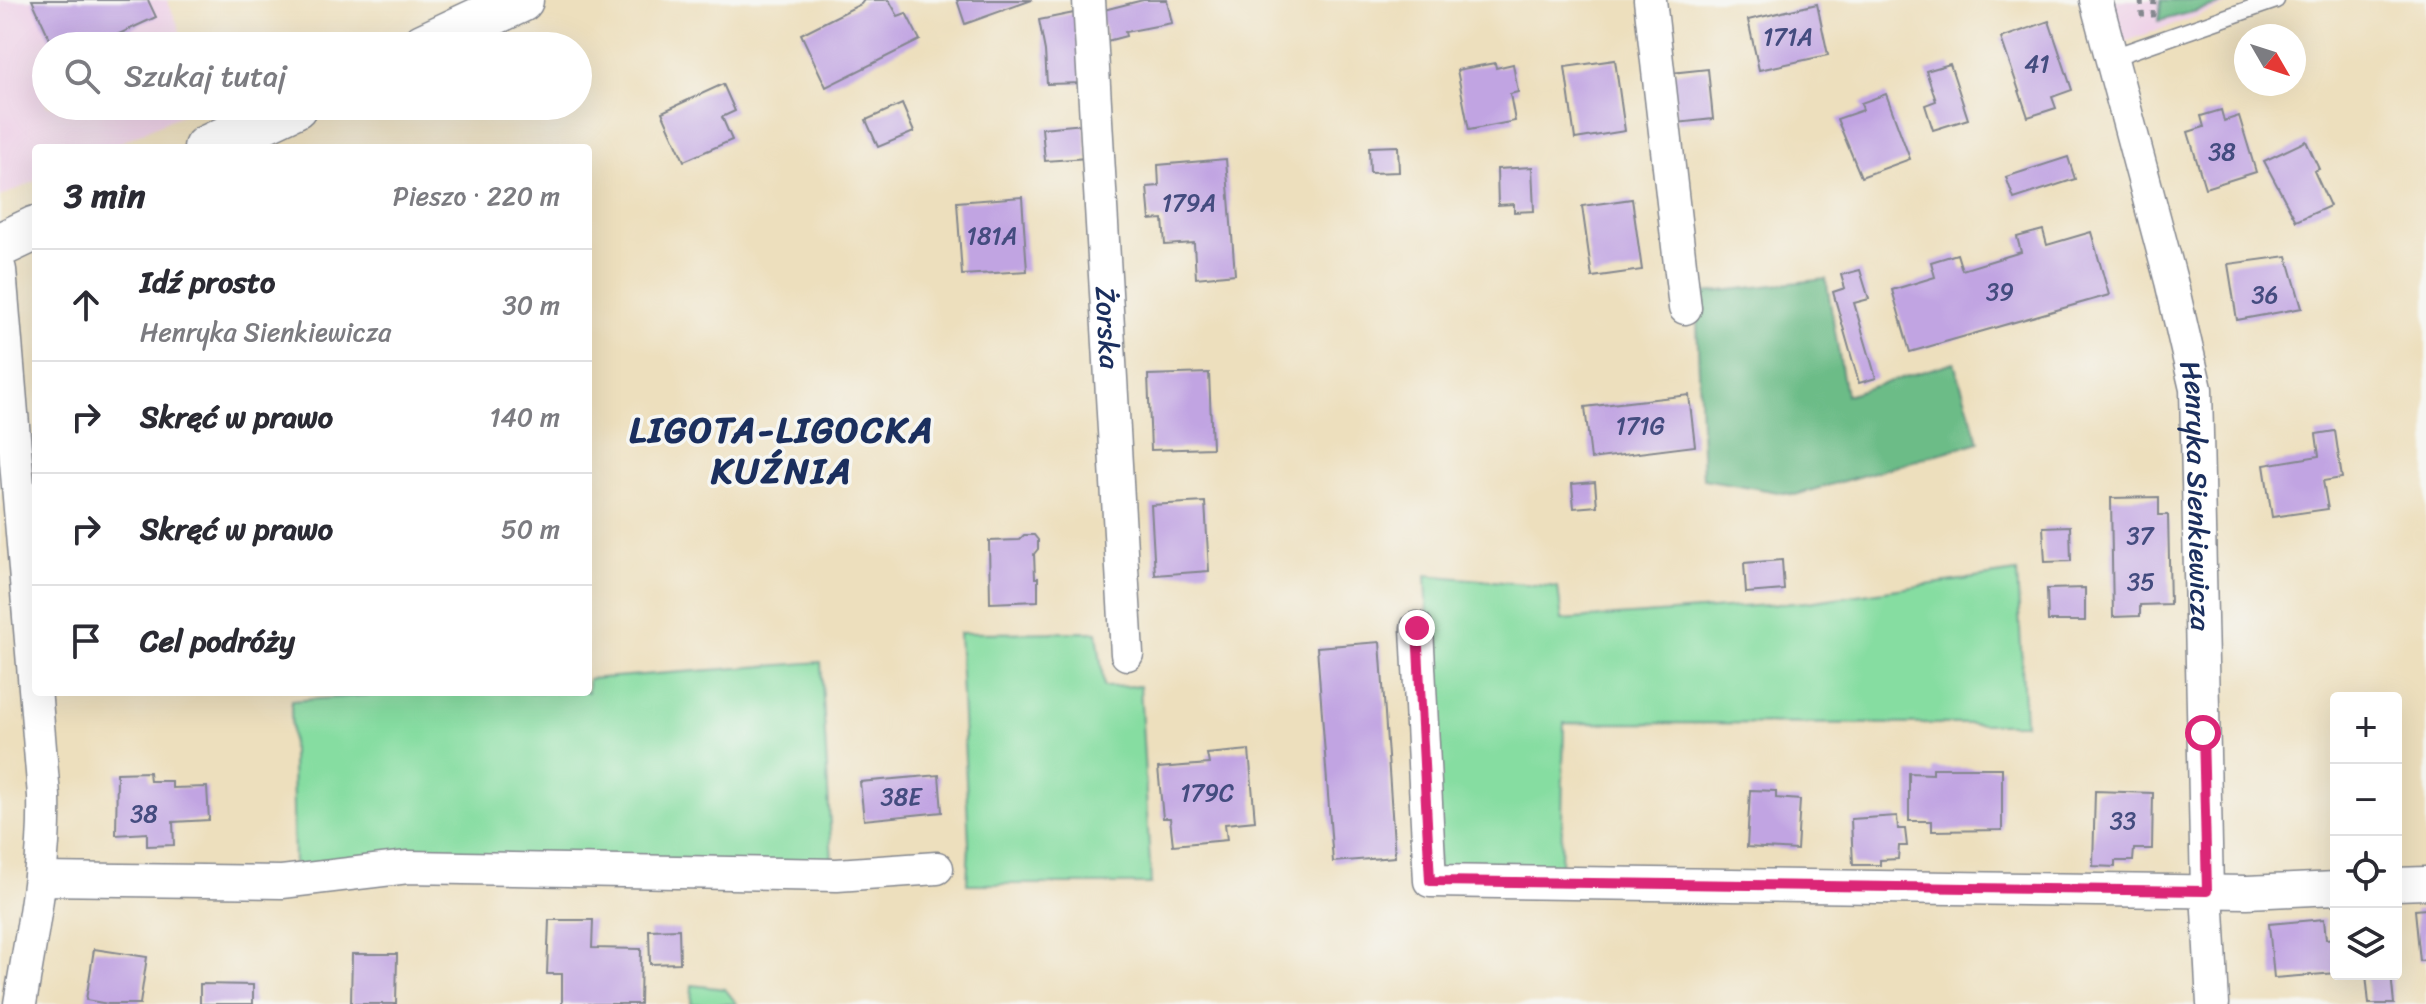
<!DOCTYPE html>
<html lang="pl">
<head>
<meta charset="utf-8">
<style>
  :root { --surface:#fff; --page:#f2f2f3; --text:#2b2b33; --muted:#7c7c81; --line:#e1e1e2 }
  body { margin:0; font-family:Sriracha,sans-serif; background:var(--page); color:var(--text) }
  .controls { position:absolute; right:24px; bottom:24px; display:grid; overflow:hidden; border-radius:8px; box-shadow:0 8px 32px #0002 }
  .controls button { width:72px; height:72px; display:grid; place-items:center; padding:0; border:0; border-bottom:2px solid var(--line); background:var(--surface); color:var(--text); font:40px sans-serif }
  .compass { position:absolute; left:2234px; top:24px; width:72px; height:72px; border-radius:50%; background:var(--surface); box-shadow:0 8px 32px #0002; rotate:129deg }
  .stop { position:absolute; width:24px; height:24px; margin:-18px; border:6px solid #db2777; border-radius:50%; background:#fff }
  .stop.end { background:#db2777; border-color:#fff; box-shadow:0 2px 8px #0008 }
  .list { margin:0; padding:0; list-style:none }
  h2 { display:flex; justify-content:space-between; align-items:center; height:104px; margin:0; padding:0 32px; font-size:34px }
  h2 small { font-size:26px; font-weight:400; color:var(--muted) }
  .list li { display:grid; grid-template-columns:52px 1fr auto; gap:24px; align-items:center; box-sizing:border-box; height:112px; padding:0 32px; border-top:2px solid var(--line) }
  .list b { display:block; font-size:30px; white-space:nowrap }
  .list p { margin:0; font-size:26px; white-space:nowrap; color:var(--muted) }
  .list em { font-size:26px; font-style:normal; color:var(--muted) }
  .icon { flex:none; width:44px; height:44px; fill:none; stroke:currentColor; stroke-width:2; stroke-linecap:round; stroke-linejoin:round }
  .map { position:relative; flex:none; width:2426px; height:1004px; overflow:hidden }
  .search { position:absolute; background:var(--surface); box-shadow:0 8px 32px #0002; left:32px; top:32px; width:560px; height:88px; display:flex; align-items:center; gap:20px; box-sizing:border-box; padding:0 28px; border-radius:44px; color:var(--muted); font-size:30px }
  .panel { position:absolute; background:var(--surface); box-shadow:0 8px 32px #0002; left:32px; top:144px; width:560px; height:552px; border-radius:8px }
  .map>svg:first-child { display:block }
  .built { fill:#eed0e7 }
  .green { fill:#86dda1; stroke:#508680; stroke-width:2 }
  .forest { fill:#6cbc87; stroke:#447672; stroke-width:2 }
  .building { fill:#c1a4e2 }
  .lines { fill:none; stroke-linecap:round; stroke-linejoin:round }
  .lane-casing { stroke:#84878e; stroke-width:19 }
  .street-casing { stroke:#84878e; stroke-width:35 }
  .secondary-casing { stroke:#84878e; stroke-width:47 }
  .path { stroke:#84878e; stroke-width:5; stroke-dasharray:6 6; stroke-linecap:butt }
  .lane { stroke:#fff; stroke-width:16 }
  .street { stroke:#fff; stroke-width:32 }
  .secondary { stroke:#fff; stroke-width:44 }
  .route { stroke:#db2777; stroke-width:10 }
  .labels { text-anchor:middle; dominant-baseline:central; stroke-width:7; stroke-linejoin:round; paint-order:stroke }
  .number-label { font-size:24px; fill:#444c7f }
  .street-label { font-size:28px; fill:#1b2f5e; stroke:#f6f6f2 }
  .district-label { font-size:36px; font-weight:bold; letter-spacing:2px; fill:#1b2f5e; stroke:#f6f6f2 }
</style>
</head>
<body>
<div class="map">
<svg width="2426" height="1004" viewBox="0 0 2426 1004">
  <rect width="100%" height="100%" fill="#f6f6f2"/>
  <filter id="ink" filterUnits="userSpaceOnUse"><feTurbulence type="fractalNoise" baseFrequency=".0125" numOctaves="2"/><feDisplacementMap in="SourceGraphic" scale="16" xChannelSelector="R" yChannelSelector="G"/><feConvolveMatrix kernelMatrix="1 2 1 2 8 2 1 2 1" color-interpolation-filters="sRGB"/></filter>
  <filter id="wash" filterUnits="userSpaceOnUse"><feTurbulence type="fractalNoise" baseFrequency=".006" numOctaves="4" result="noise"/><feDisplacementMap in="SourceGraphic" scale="32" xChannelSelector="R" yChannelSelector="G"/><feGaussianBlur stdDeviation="1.8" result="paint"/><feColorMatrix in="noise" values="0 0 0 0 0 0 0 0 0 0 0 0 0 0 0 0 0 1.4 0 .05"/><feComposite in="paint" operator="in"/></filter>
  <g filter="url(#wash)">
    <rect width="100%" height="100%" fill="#eddfbd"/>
    <g class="built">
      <path d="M0,0H167L179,27L183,46H46V106L196,108L108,148H36V181L0,197Z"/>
      <path d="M2112,0H2243L2113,46Z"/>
    </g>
    <g class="green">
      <path d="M2017,572L2025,724L1564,723L1561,870L1438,871L1426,575L1558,587L1562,620L1808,602Z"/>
      <path d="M1097,632L1104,687L1140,686L1151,884H967L969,844L959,633Z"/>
      <path d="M821,662L832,863L294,866L291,701L414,692H588V679Z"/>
      <path d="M692,985L725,989L737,1004H691Z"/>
    </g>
    <g class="forest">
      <path d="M2161,0H2239L2159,21Z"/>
      <path d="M1826,279L1846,395L1954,362L1979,442L1795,495L1703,479L1696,294Z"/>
    </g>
    <g id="blocks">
      <g class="building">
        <path d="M32,0H148L156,17L93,46H53Z"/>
        <path d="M864,0H889L898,16L906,13L920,40L826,87L801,34L861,4Z"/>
        <path d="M957,0H1032L965,24Z"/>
        <path d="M1143,0H1167L1172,23L1125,32L1126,36L1107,41L1100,11Z"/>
        <path d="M1817,4L1828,55L1759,70L1748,20Z"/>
        <path d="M1074,13L1082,83L1047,84L1045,51L1039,20Z"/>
        <path d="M2049,21L2072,90L2052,97L2056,108L2028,117L2001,38Z"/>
        <path d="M1615,60L1625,131L1575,139L1565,67Z"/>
        <path d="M1495,63L1496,68L1513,64L1518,92L1510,94L1515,121L1469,130L1457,70Z"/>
        <path d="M1950,64L1968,119L1933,130L1925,105L1936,101L1926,71Z"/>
        <path d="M1708,69L1713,119L1677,123L1671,73Z"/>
        <path d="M723,84L735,111L722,117L732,140L684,161L662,112Z"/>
        <path d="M1886,94L1910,159L1861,177L1837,119L1863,110L1861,103Z"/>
        <path d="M902,104L914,132L878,147L866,120Z"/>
        <path d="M2221,110L2224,121L2239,116L2256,172L2205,188L2188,132L2204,127L2201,116Z"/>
        <path d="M1084,124L1087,158L1045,161L1042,128Z"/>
        <path d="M2306,141L2319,169L2314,171L2330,206L2296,221L2264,161Z"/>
        <path d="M1398,146L1399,172L1370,173L1369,147Z"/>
        <path d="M2068,157L2075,179L2014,199L2006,177Z"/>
        <path d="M1226,159L1235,274L1196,278L1194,243L1165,245L1163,219L1150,220L1147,187L1159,186L1158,165Z"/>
        <path d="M1532,167L1534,211L1514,212V204L1498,205L1497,169Z"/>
        <path d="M1022,197L1027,271L962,275L957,202Z"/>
        <path d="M1632,199L1642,270L1592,277L1582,206Z"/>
        <path d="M2043,230L2047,245L2091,232L2109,295L1910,352L1892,290L1935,277L1931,262L1957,254L1962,270L2021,252L2017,237Z"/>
        <path d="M2287,256L2302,308L2237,320L2228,264Z"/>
        <path d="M1860,270L1869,299L1854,303L1876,378L1859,383L1833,292L1845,288L1841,275Z"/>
        <path d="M1209,373L1212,448L1151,450L1148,375Z"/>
        <path d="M1689,395L1695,446L1591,459L1585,407Z"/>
        <path d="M2335,431L2342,478L2323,481L2328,509L2272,517L2264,465L2319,456L2316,434Z"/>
        <path d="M1595,482L1597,506L1574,508L1572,484Z"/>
        <path d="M2159,497V515H2168L2170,604L2140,605V616L2113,617L2111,498Z"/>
        <path d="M1205,502L1209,571L1155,575L1151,505Z"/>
        <path d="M2070,526L2071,561L2045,562L2043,527Z"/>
        <path d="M1024,535H1034L1038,540V549L1034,554L1035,578H1038V601L990,603L989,541L1019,540Z"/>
        <path d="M1782,560L1784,590L1746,593L1744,563Z"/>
        <path d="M2085,588V621H2048L2047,589Z"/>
        <path d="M1380,642L1395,857L1333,862L1317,647Z"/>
        <path d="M1249,750L1255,821L1225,824L1227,840L1173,845L1170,818H1163L1158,768L1209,764L1207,754Z"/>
        <path d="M1933,768H2002V830L1932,831V821H1909V773L1933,774Z"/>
        <path d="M149,772L150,781H172V788L207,787L209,820L173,822L174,845L147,846V833L116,835L117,773Z"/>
        <path d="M939,775L942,812L864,820L860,782Z"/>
        <path d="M1750,790L1776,791V798L1800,800L1797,850L1747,847Z"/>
        <path d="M2095,791L2153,793L2152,849H2134L2133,861H2115V867L2093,866Z"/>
        <path d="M1897,816L1898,829H1905L1907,846H1899L1898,859L1880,860V865H1853L1851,819Z"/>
        <path d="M2426,909V960L2420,961L2415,910Z"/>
        <path d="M2324,919L2326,939L2336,938V973L2274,978L2269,924Z"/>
        <path d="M549,920H593L592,948L641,949L640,1004H562V974H547Z"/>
        <path d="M679,929L680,963L650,964L649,930Z"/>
        <path d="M94,949L147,957L140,1004H108L86,1000Z"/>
        <path d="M352,954H397L396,1004H351Z"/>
        <path d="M2366,974H2391L2394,1004H2369Z"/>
        <path d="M200,984L253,985V1004H200Z"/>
      </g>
    </g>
  </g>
  <g filter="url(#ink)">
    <use href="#blocks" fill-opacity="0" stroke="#84878e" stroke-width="2"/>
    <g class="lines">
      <defs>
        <path id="lane" d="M2110,58L2276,0"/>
        <g id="street">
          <path id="s1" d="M1089,0L1127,654"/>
          <path d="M1650,0L1685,308"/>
          <path id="s2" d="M2096,0L2171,281L2196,389L2207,891L2213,1004"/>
          <path d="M0,270L44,796C46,866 31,935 20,1004"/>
          <path d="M1417,628L1430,881L2247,892L2336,888"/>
          <path d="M40,879L282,882L408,867L837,875L937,868"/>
          <path d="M2396,884L2426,883"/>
        </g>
        <g id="secondary">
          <path d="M423,46L521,0"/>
          <path d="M206,148L295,106"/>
          <path d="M0,245L36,228"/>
        </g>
      </defs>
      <use href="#lane" class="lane-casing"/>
      <use href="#street" class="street-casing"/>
      <use href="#secondary" class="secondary-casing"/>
      <path class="path" d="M2141,0L2142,15H2153L2154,0"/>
      <use href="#lane" class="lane"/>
      <use href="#street" class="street"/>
      <use href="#secondary" class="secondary"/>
    </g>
  </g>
  <g class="lines" filter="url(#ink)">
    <path class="route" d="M1417,628L1430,881L2207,891L2203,733"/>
  </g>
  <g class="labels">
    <g class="number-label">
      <text x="1788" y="37">171A</text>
      <text x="2037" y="64">41</text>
      <text x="2222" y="152">38</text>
      <text x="1189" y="203">179A</text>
      <text x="992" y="236">181A</text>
      <text x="2000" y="292">39</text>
      <text x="2265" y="295">36</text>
      <text x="1640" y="426">171G</text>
      <text x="2140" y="536">37</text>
      <text x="2141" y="582">35</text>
      <text x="1207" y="793">179C</text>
      <text x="901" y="797">38E</text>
      <text x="144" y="814">38</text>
      <text x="2123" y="821">33</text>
    </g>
    <g class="street-label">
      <text stroke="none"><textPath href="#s1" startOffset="328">Żorska</textPath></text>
      <text stroke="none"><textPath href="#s2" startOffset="508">Henryka Sienkiewicza</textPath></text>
    </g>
    <g class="district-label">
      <text x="782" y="430">LIGOTA-LIGOCKA<tspan x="782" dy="41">KUŹNIA</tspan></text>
    </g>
  </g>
</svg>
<div class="controls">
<button>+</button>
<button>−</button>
<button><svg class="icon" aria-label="locate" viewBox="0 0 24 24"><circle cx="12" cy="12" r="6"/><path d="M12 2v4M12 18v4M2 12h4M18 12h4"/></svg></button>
<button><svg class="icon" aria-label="layers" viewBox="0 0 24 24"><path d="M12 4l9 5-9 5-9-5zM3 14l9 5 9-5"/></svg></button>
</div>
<svg class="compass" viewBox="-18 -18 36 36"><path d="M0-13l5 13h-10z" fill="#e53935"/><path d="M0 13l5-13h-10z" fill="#7c7c81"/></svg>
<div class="stop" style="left:2203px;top:733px"></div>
<div class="stop end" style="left:1417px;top:628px"></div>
<div class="search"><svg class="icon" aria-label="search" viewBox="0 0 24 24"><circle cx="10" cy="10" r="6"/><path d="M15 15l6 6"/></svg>Szukaj tutaj</div>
<section class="panel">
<h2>3 min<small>Pieszo · 220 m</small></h2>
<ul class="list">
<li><svg class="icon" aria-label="ahead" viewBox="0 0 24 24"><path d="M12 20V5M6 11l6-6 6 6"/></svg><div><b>Idź prosto</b><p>Henryka Sienkiewicza</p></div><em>30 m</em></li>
<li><svg class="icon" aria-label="right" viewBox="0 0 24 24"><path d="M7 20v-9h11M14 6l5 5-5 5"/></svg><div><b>Skręć w prawo</b></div><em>140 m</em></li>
<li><svg class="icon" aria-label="right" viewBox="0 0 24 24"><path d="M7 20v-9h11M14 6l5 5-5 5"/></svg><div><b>Skręć w prawo</b></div><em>50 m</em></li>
<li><svg class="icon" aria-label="arrive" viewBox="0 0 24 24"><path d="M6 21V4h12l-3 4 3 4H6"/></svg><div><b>Cel podróży</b></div></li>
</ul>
</section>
</div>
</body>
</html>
